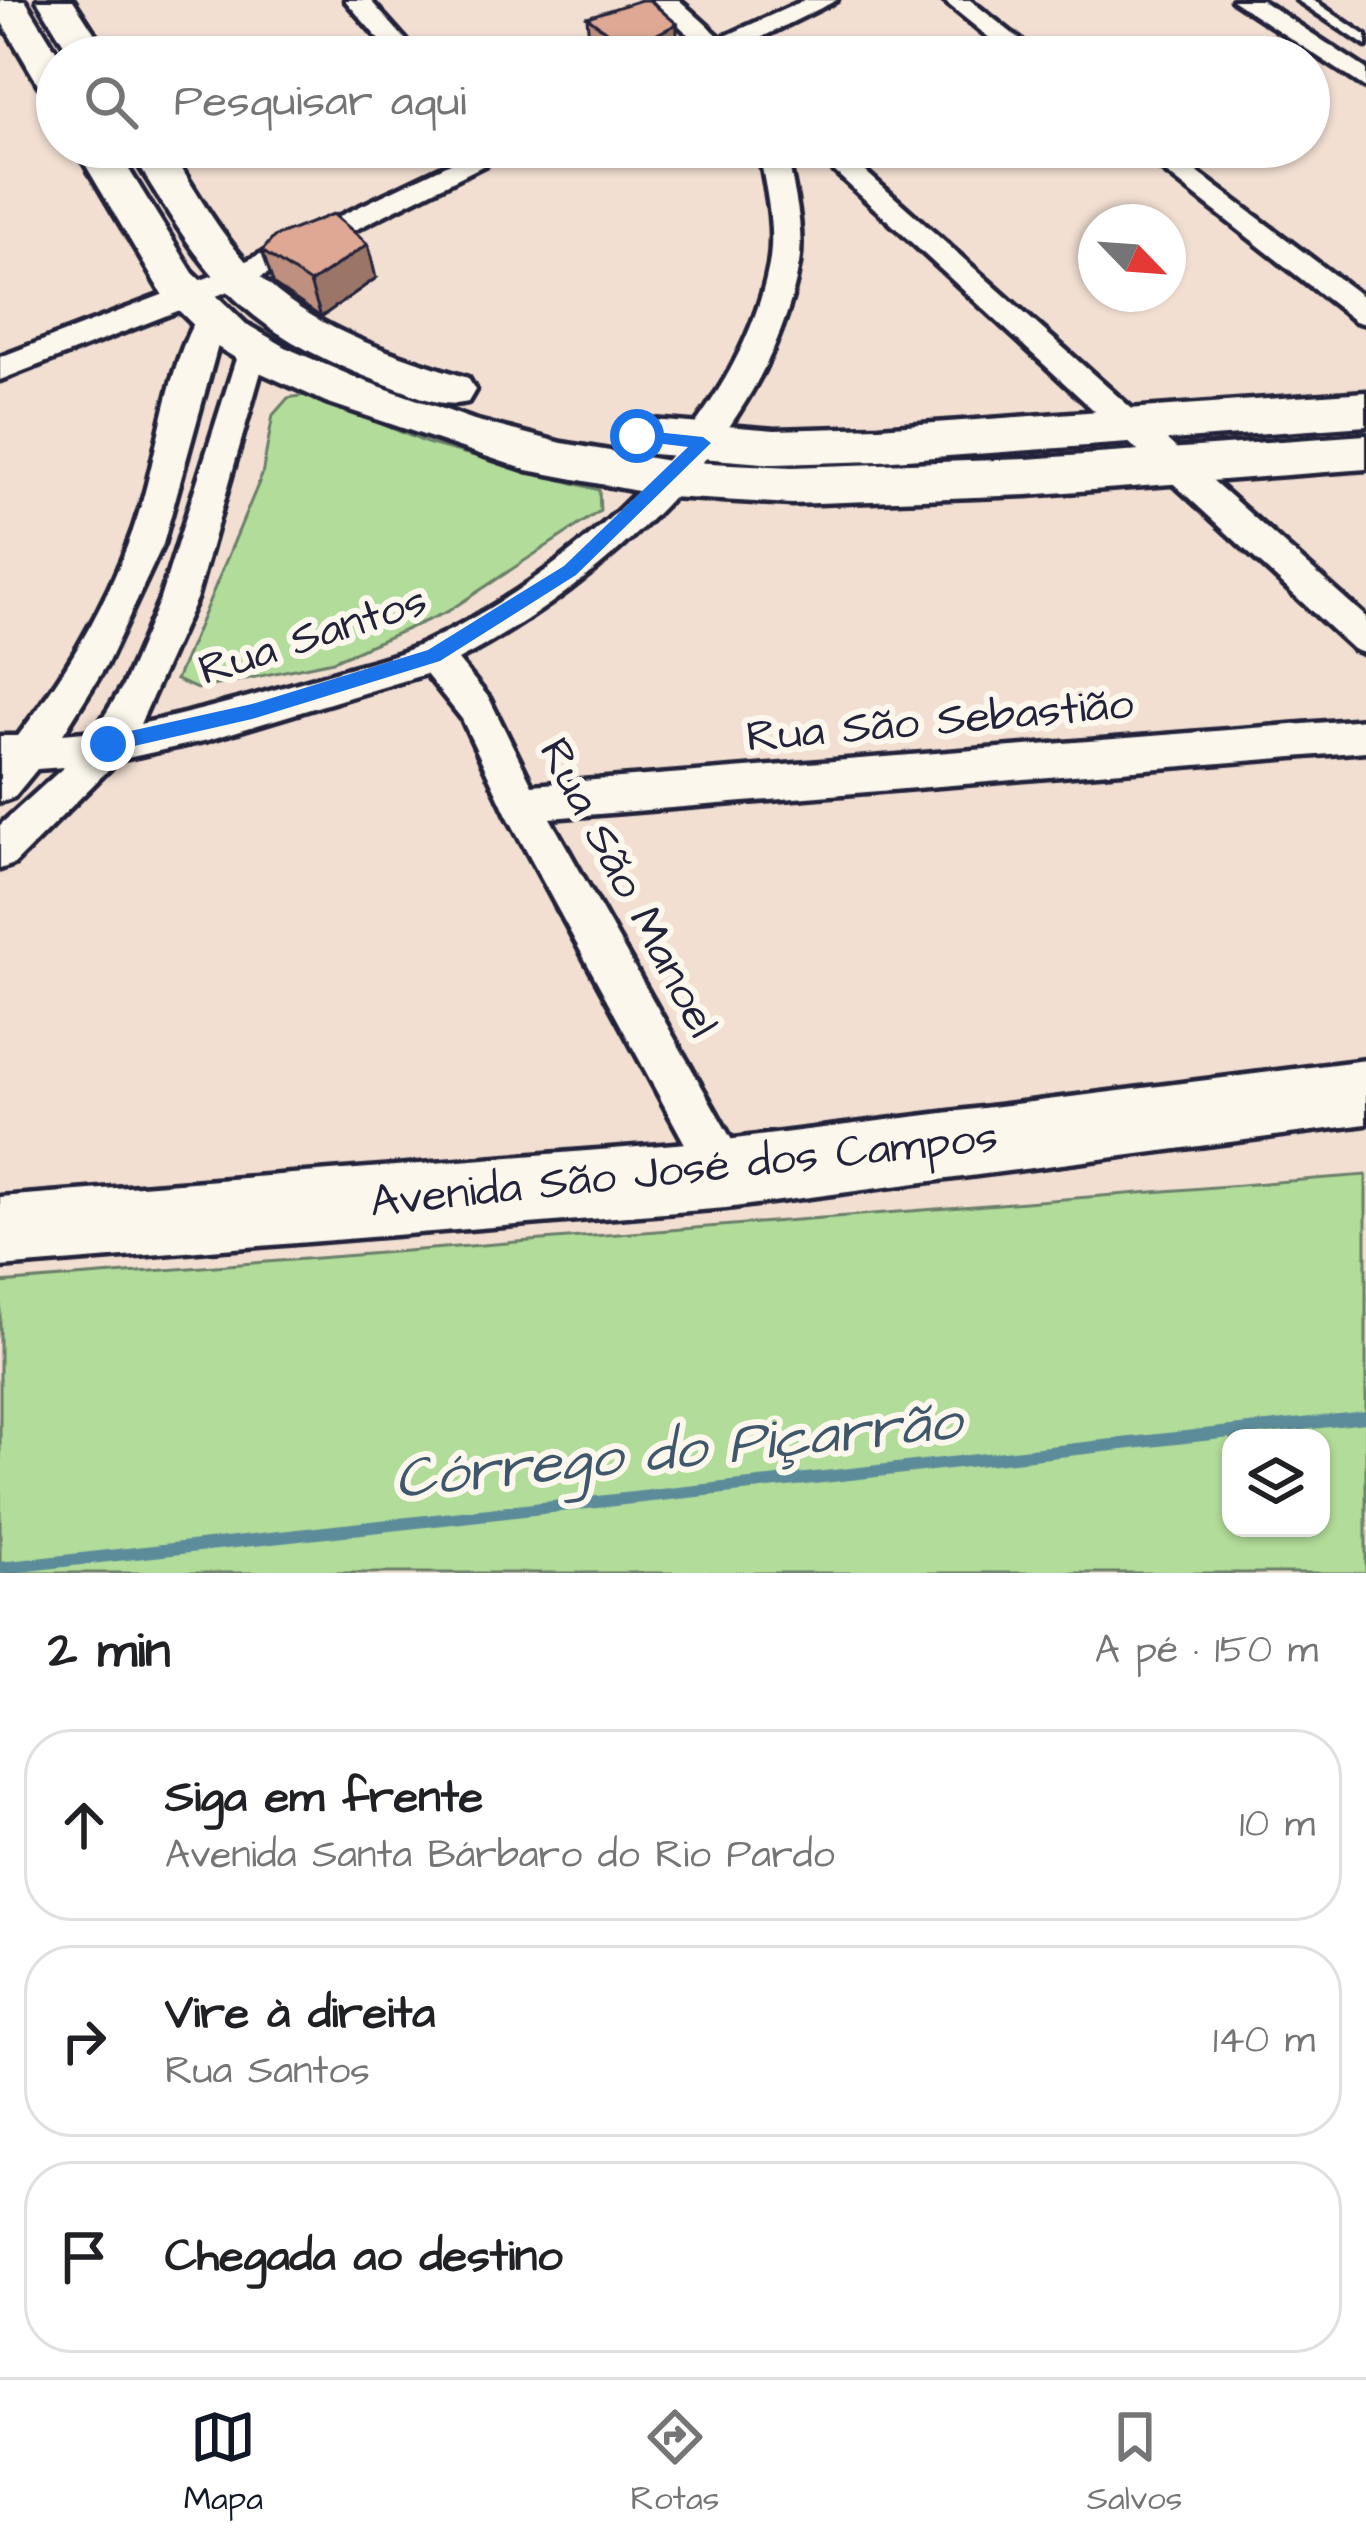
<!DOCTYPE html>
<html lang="pt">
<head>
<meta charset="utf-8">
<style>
  :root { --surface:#fff; --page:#f6f6f6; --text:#202124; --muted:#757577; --line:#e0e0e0; --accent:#111827 }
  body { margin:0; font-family:"Architects Daughter",sans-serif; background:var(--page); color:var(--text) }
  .controls { position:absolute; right:36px; bottom:36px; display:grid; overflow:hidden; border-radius:24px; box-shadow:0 3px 9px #0004 }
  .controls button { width:108px; height:108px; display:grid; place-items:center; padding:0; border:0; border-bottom:3px solid var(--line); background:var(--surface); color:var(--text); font:60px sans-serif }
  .compass { position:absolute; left:1078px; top:204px; width:108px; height:108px; border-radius:50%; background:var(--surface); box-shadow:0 3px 9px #0004; rotate:115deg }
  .stop { position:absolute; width:36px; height:36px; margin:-27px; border:9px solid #1a73e8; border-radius:50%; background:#fff }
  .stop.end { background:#1a73e8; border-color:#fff; box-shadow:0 3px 12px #0008 }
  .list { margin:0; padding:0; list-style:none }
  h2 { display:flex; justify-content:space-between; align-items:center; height:156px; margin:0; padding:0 48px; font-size:51px }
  h2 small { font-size:39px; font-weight:400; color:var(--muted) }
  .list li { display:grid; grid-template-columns:78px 1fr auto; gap:36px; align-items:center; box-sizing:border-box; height:192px; margin:0 24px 24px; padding:0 24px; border:3px solid var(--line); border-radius:48px }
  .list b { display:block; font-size:45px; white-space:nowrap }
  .list p { margin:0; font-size:39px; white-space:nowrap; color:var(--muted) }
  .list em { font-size:39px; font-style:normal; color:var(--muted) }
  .icon { flex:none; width:66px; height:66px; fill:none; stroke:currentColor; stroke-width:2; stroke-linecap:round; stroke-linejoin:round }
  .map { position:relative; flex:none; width:1366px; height:1573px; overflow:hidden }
  .search { position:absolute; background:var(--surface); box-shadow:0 3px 9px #0004; left:36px; right:36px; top:36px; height:132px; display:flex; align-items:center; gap:30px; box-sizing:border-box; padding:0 42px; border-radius:66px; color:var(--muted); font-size:45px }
  .sheet { height:804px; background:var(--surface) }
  nav { display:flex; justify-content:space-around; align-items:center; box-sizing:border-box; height:168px; border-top:3px solid var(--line); background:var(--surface); font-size:33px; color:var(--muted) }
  nav a { display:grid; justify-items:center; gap:6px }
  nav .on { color:var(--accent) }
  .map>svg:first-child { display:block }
  .green { fill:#b2dc99; stroke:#6a7f6a; stroke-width:3; fill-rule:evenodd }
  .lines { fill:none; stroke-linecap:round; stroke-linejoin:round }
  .stream { stroke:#5c8c9a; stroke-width:12 }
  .service-casing { stroke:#22223b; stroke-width:9 }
  .minor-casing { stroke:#22223b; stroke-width:9 }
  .secondary-casing { stroke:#22223b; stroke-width:9 }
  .service { fill:#fbf7ec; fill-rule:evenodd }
  .minor { fill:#fbf7ec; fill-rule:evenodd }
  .secondary { fill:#fbf7ec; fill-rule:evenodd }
  .wall { fill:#bf907f; stroke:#22223b; stroke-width:3 }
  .shaded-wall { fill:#9b7668; stroke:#22223b; stroke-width:3 }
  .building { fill:#dea894; stroke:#22223b; stroke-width:3 }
  .route { fill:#1a73e8 }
  .labels { text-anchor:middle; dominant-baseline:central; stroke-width:12; stroke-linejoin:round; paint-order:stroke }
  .street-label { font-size:45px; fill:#22223b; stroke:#fbf7ec }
  .near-water-label { font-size:57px; font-style:italic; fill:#3f576a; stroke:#fbf7ec }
</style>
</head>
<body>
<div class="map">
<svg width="1366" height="1573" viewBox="0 0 1366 1573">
  <rect width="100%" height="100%" fill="#f2dfd2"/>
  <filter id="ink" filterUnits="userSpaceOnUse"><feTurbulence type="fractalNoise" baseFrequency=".00833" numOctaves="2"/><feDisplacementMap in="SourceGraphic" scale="24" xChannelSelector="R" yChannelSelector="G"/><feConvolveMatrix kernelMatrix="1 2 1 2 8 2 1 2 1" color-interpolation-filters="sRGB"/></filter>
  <g filter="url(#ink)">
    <g class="green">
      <path d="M311,394L427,443L599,490L600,511L447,612L333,661L197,689L176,680L262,475L273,415L288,398Z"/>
      <path d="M1366,1175V1573H0V1283ZM1231,1438H1321V1528H1231Z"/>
    </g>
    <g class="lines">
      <path class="stream" d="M0,1568L1366,1417"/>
      <defs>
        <path id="service" d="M1297,0H1313L1366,36V46Z"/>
        <g id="minor">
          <path d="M345,0H370L421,57H394Z"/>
          <path d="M653,0H679L721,38L805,0H837L734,51L739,57H688L701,47Z"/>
          <path d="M943,0H970L1042,57H1013Z"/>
          <path d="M1232,0H1261L1366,69V88Z"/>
          <path d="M484,147H520L247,284L0,380V357L227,270Z"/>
          <path d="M758,147H786C792,185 805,226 799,264C771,433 603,585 458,660L489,698L532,785L1366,719V751L550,818L742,1158L749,1174L742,1190L726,1197L710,1190L507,815L462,719L426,674L208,740L118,760L14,864L0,869V825L64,767L37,769L14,797L0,802V736H18C73,664 118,586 143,499C160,440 168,366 199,313L210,310L225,320L163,544L107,664L63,734L95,731L123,686L160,599L242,340H264L268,347L196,599L140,724C206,710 270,691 335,672C364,663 394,657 422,644C567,577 738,429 769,265C776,226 765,185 758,147Z"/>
          <path d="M808,147H838L1366,617V654L1353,649Z"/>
          <path d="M1133,147H1164L1366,299V324L1355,321Z"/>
        </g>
        <g id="secondary">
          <path d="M0,0H25L60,57L57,95L44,92L38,84L0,19Z"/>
          <path d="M37,0H73L110,57H72Z"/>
          <path d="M75,147H115L193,273L246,324L289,349L359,379L474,420L562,443L669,461L792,467L1027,459L1366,435V469L1027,495L792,504L669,497L527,470L326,402L257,371L214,345L162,294Z"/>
          <path d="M128,147H168C198,194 225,245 267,283C322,333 399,356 468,378L475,390L468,402C442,409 414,394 388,385C237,330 208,279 128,147Z"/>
          <path d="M1366,392V426L879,461L775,464L652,454L635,449L628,437L635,425L652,420L775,430L879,427Z"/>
          <path d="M1366,1060V1124L726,1208L0,1267V1197L726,1140Z"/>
        </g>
      </defs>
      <use href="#service" class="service-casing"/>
      <use href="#minor" class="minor-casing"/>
      <use href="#secondary" class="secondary-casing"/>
      <use href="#service" class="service"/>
      <use href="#minor" class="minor"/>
      <use href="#secondary" class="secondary"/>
    </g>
    <g class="wall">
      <path d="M587,17L677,48L661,57H611L589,41Z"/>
      <path d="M262,251L376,278L321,317L274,285Z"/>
    </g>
    <g class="shaded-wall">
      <path d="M677,24V48L661,57H630L629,48Z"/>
      <path d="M368,244L376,278L321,317L310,283Z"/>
    </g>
    <g class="building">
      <path d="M641,0H649L677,24L629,48L587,17Z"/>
      <path d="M333,214L368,244L310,283L262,251L274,237Z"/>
    </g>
  </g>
  <path class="route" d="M637,430L703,437L711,443L576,575L440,661L252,719L108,752L101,750L98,744L108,736L252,704L428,650L564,566L688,447L631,440V431Z"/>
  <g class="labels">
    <g class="street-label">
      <text transform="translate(313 636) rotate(-18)">Rua Santos</text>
      <text transform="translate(940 721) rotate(-5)">Rua São Sebastião</text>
      <text transform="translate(628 888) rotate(62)">Rua São Manoel</text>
      <text transform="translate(684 1170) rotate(-6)">Avenida São José dos Campos</text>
    </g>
    <g class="near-water-label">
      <text transform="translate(678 1451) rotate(-6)">Córrego do Piçarrão</text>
    </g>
  </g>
</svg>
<div class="controls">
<button><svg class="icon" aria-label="layers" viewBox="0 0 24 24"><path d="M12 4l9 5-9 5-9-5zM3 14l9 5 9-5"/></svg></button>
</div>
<svg class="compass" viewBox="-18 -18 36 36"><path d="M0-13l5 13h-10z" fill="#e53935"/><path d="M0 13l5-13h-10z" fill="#757577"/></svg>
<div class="stop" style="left:637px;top:436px"></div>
<div class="stop end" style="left:108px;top:744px"></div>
<div class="search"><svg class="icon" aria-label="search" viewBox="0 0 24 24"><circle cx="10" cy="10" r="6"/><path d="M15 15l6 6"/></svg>Pesquisar aqui</div>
</div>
<section class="sheet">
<h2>2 min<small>A pé · 150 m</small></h2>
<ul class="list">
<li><svg class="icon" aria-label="ahead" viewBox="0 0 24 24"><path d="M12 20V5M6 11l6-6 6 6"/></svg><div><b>Siga em frente</b><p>Avenida Santa Bárbaro do Rio Pardo</p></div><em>10 m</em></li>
<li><svg class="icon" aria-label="right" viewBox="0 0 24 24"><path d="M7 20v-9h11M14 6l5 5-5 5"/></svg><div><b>Vire à direita</b><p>Rua Santos</p></div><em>140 m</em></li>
<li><svg class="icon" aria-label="arrive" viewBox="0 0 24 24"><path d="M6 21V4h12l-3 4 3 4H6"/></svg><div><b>Chegada ao destino</b></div></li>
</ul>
</section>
<nav>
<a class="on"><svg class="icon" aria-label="map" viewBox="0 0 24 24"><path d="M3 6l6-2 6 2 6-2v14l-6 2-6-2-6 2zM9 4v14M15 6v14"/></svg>Mapa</a>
<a><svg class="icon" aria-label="directions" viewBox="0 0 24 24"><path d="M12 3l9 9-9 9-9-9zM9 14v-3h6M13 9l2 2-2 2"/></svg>Rotas</a>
<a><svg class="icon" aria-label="saved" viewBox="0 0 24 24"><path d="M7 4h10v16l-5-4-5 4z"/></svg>Salvos</a>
</nav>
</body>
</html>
